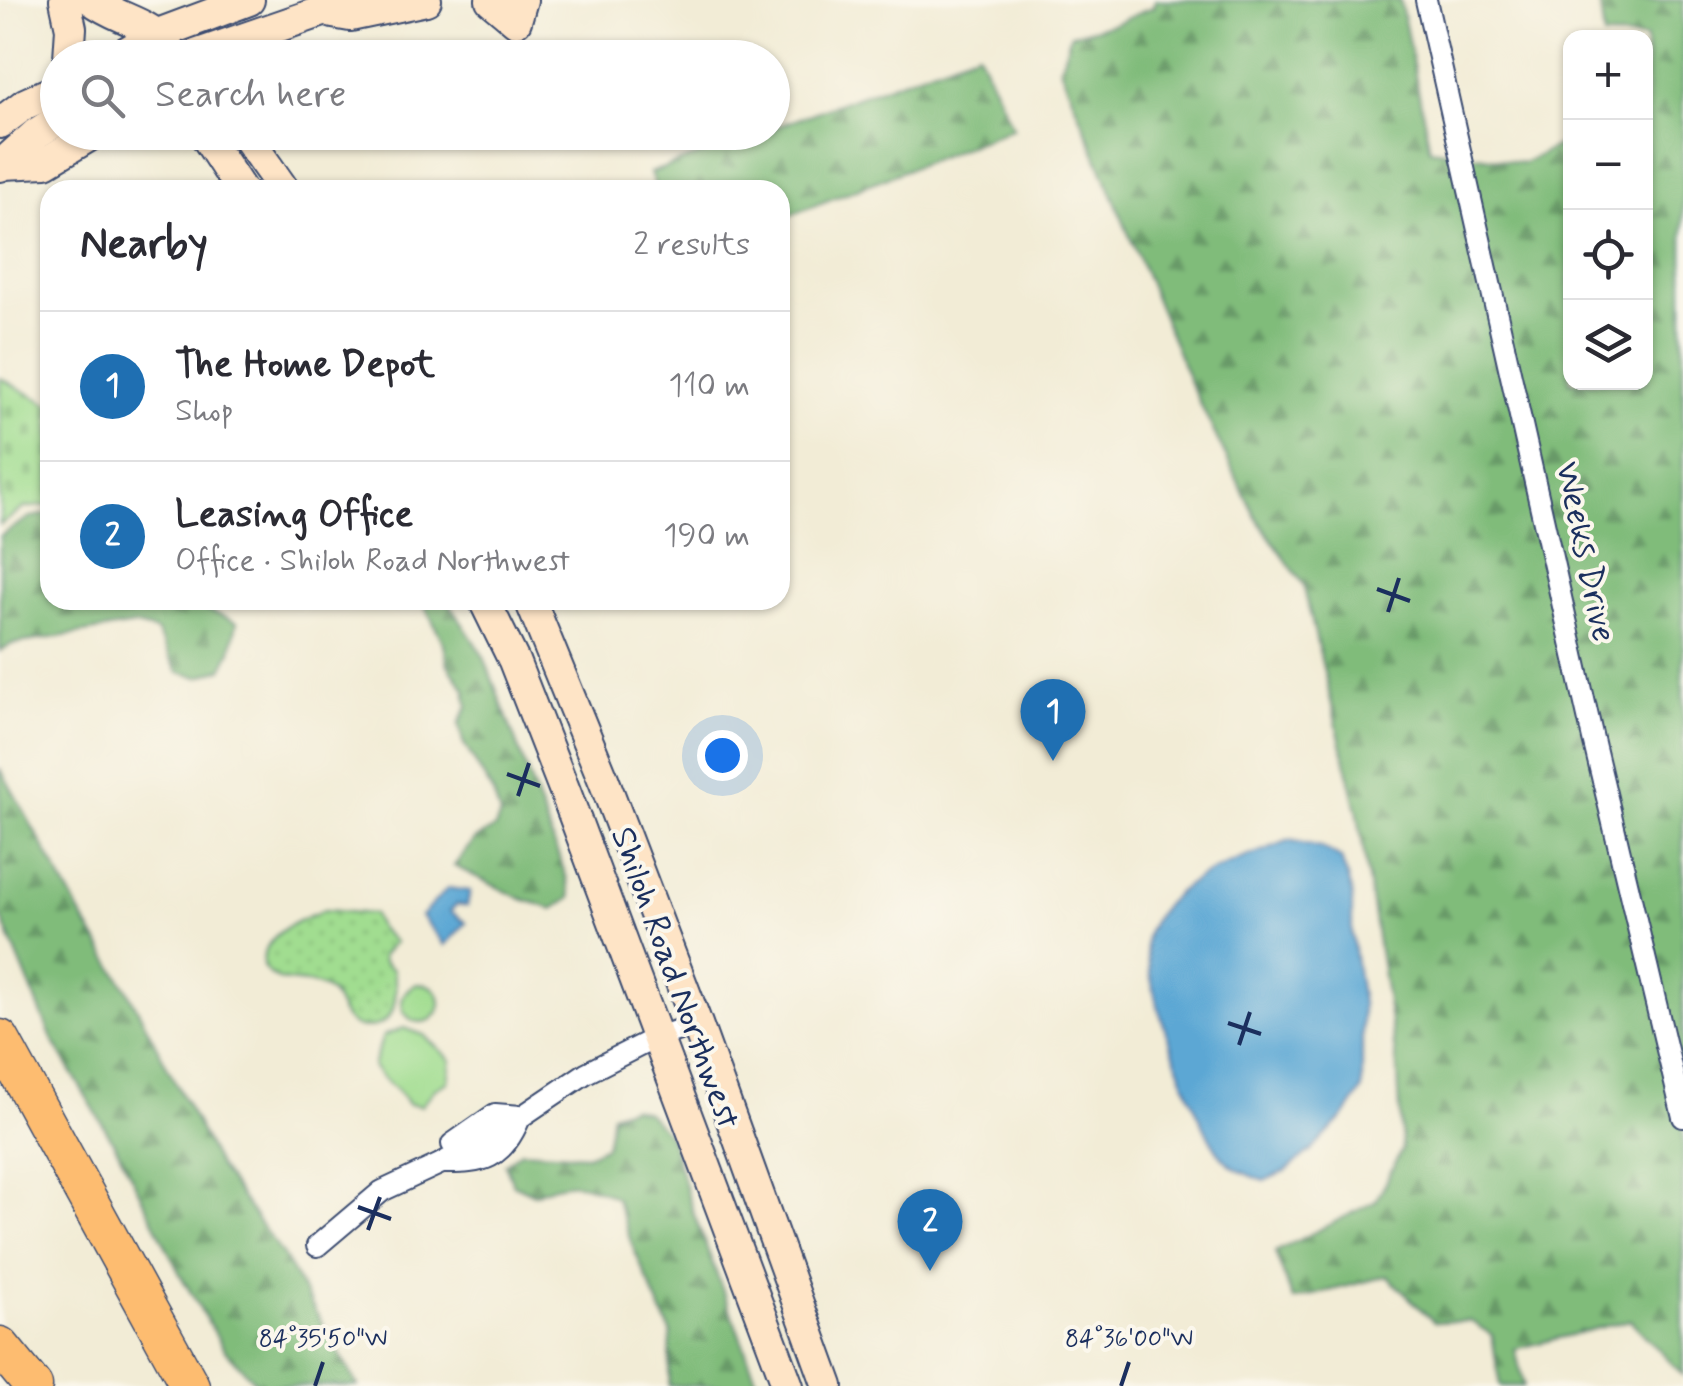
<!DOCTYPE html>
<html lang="en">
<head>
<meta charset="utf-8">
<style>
  :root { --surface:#fff; --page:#f2f2f3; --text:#2b2b33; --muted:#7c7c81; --line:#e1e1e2; --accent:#1f6fb2 }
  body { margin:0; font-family:Mynerve,sans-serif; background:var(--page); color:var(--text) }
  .controls { position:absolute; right:30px; top:30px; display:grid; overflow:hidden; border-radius:20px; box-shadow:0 2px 8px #0004 }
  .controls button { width:90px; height:90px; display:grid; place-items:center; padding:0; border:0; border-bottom:2px solid var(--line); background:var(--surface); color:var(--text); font:50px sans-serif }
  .you { position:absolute; left:722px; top:755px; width:35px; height:35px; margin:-25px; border:8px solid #fff; border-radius:50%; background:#1a73e8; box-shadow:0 0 0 15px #1a73e833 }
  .badge { display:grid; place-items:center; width:65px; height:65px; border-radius:50%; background:var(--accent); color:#fff; font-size:32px; font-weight:700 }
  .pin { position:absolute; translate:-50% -82px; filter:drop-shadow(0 2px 5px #0008) }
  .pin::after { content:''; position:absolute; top:52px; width:35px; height:30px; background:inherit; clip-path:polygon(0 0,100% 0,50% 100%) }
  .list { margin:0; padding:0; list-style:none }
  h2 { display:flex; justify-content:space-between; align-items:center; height:130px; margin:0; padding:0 40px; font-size:42px }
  h2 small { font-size:32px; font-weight:400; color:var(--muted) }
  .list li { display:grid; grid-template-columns:65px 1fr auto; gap:30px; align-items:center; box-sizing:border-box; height:150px; padding:0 40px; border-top:2px solid var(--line) }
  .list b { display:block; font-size:38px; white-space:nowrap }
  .list p { margin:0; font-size:32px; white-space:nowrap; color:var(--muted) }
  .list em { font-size:32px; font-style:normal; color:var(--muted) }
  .icon { flex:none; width:55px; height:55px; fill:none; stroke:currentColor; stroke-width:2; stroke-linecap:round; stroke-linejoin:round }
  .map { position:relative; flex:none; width:1683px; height:1386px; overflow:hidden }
  .search { position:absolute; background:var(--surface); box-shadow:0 2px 8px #0004; left:40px; top:40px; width:750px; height:110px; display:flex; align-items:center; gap:25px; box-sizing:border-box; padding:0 35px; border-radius:55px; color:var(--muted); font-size:38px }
  .panel { position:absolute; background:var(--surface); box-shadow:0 2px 8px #0004; left:40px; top:180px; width:750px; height:430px; border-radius:30px }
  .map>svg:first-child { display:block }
  .grass { fill:url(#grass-dots); stroke:#5e8677; stroke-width:2.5 }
  .forest { fill:url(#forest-firs); stroke:#4e766c; stroke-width:2.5 }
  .cemetery { fill:url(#cemetery-stones); stroke:#5e8677; stroke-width:2.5 }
  .park { fill:#a1dd90; stroke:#5e8677; stroke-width:2.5 }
  .water { fill:#5ca7d4; stroke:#3c6b99; stroke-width:2.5 }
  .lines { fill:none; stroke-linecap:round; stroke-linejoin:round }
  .street-casing { stroke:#3b4b70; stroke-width:24 }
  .secondary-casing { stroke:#3b4b70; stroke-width:34 }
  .highway-casing { stroke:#3b4b70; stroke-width:41 }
  .street { stroke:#fff; stroke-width:20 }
  .secondary { stroke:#fee4c6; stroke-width:30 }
  .highway { stroke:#fdbc70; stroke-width:38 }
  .ticks { fill:none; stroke:#1b2f5e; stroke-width:4 }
  .labels { text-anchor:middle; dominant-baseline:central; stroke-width:8; stroke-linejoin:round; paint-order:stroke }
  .street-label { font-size:35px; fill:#1b2f5e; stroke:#fbf7ec }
  .ticks-label { font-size:25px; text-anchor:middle; fill:#1b2f5e; stroke:#fbf7ec; stroke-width:8; stroke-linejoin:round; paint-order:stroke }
</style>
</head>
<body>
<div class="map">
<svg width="1683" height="1386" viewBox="0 0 1683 1386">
  <defs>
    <pattern id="grass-dots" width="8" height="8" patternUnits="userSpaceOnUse" patternTransform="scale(2.5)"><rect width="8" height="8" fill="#a1dd90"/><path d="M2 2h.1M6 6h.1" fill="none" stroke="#8abe7f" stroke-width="1.8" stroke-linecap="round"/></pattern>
    <pattern id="forest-firs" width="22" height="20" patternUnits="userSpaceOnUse" patternTransform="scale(2.5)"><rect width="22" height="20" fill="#80bc7a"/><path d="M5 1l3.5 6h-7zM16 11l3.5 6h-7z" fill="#689967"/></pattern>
    <pattern id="cemetery-stones" width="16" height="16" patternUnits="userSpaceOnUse" patternTransform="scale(2.5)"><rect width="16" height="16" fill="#a1dd90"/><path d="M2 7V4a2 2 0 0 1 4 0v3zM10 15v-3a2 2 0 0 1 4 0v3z" fill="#8abe7f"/></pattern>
  </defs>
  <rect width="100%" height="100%" fill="#fbf7ec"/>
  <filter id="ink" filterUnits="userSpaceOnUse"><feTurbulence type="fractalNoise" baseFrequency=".01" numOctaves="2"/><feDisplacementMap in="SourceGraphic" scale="20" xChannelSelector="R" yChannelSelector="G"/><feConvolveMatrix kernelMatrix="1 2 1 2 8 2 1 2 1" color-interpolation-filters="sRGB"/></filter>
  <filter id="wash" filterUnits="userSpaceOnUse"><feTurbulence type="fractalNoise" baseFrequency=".0048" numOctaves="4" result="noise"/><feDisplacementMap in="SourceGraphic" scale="40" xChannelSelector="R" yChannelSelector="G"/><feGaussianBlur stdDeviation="2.25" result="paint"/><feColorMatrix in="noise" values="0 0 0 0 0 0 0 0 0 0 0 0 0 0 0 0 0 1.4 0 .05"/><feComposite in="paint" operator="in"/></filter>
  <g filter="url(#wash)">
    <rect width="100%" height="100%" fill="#f2ecd6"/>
    <path class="grass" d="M325,910L373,914L379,928L394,942L382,955L383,962L393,970C396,982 397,996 393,1009C387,1027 363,1034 348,1021C333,1006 341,991 312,984C293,980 275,985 263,966C261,934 300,919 325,910Z"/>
    <g class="forest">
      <path d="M1155,0H1400L1430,149L1523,163L1570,140V382H1646V38L1604,37L1599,0H1683V1375L1630,1320L1515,1349L1524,1386H1500L1492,1335L1470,1321L1434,1322L1387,1276L1293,1300L1275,1252L1376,1201L1402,1149L1398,1073L1358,814L1303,584L1255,516L1191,385L1060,68L1071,34L1114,24L1153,7Z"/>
      <path d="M978,52L1013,128L780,219V190H657L650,173L760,133L772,132L773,128Z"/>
      <path d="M50,514V600H195L205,609L237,622L231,651L222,669L199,677L178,672L156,631L134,625L12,644L0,651V536L30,517Z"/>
      <path d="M422,600H447L484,657L566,876L571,898L553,909L522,899L454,866L474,840L495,828L500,815L493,793L463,742L459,724L468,706L465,689L448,665L444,644Z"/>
      <path d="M0,768L84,920L127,989L219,1167L282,1254L358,1386H259L224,1349L181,1276L117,1148L52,1039L0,914Z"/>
      <path d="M631,1107L647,1112L670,1137L693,1212L759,1386H669L671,1333L632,1245L616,1198C582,1181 568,1178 534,1194L513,1184L505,1164L521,1151L587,1155L606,1146L612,1114Z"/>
    </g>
    <path class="cemetery" d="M0,378L50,405V505L24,508L0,525Z"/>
    <g class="park">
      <circle cx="421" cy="1003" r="19"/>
      <path d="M404,1028L424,1035L451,1060L448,1082L435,1089L421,1106L408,1104C397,1086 380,1080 373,1066L383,1036Z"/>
    </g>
    <g class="water">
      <path d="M1289,840L1321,847L1341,858L1352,894V936L1362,1003V1090L1347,1113L1312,1150L1286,1171L1264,1181C1247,1175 1230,1168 1219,1153C1196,1121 1138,972 1147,935C1148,930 1154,920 1157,915C1189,869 1241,862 1289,840Z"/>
      <path d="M448,888L470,891L467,906L457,904L450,911L466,923L445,945L421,916Z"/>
    </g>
  </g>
  <g filter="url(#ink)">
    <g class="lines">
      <defs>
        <g id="street">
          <path d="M1426,0L1593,739L1683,1117"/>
          <path d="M452,1144L495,1114L521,1116"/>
          <path d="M442,1163C484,1164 503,1159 520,1118"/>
          <path d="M317,1246L382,1191L442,1163L503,1129L586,1073L655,1038L697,1024"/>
        </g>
        <g id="secondary">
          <path d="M65,0L71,28L69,58"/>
          <path d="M92,0C115,18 148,22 167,44"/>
          <path d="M491,0L516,21L522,0"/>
          <path d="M333,13L350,16L426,0"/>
          <path d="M116,58L158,34L249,0"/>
          <path d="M187,58L355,0"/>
          <path d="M0,123L25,104L58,89"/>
          <path d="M203,132L241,190"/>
          <path d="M243,132L284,190"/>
          <path d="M3,164L46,162L96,132"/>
          <path d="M0,166L37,133L58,120"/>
          <path d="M484,600L514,661L566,794L788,1386"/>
          <path d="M530,600L604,781L697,1024L828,1386"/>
        </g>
        <g id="highway">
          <path d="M0,1039L190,1386"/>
          <path d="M0,1346L33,1386"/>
        </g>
      </defs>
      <use href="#street" class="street-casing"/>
      <use href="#secondary" class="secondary-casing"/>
      <use href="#highway" class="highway-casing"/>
      <use href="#street" class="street"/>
      <use href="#secondary" class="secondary"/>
      <use href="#highway" class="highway"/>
    </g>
  </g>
  <path class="ticks" d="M1377,589L1410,601M1388,612L1399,578M507,774L540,786M518,796L529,763M1228,1023L1261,1034M1239,1045L1250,1012M358,1207L391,1219M368,1230L380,1197M315,1386L323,1362M1121,1386L1129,1362"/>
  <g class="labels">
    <g class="street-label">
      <text transform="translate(1585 552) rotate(78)">Weeks Drive</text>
      <text transform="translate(675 978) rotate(70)">Shiloh Road Northwest</text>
    </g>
  </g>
  <g class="ticks-label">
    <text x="323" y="1346">84°35'50"W</text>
    <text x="1129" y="1346">84°36'00"W</text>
  </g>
</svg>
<div class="controls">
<button>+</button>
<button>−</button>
<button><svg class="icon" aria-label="locate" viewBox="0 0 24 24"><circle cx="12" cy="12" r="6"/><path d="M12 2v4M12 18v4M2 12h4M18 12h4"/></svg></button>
<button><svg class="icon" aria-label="layers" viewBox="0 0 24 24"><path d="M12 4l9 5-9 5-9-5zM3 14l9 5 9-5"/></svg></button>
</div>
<div class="you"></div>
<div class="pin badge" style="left:1053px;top:761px">1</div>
<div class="pin badge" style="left:930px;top:1271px">2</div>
<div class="search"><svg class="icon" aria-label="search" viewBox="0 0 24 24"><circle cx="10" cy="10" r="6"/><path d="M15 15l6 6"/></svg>Search here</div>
<section class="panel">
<h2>Nearby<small>2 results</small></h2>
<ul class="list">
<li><span class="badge">1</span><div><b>The Home Depot</b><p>Shop</p></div><em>110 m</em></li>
<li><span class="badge">2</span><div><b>Leasing Office</b><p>Office · Shiloh Road Northwest</p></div><em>190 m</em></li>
</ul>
</section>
</div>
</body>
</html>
